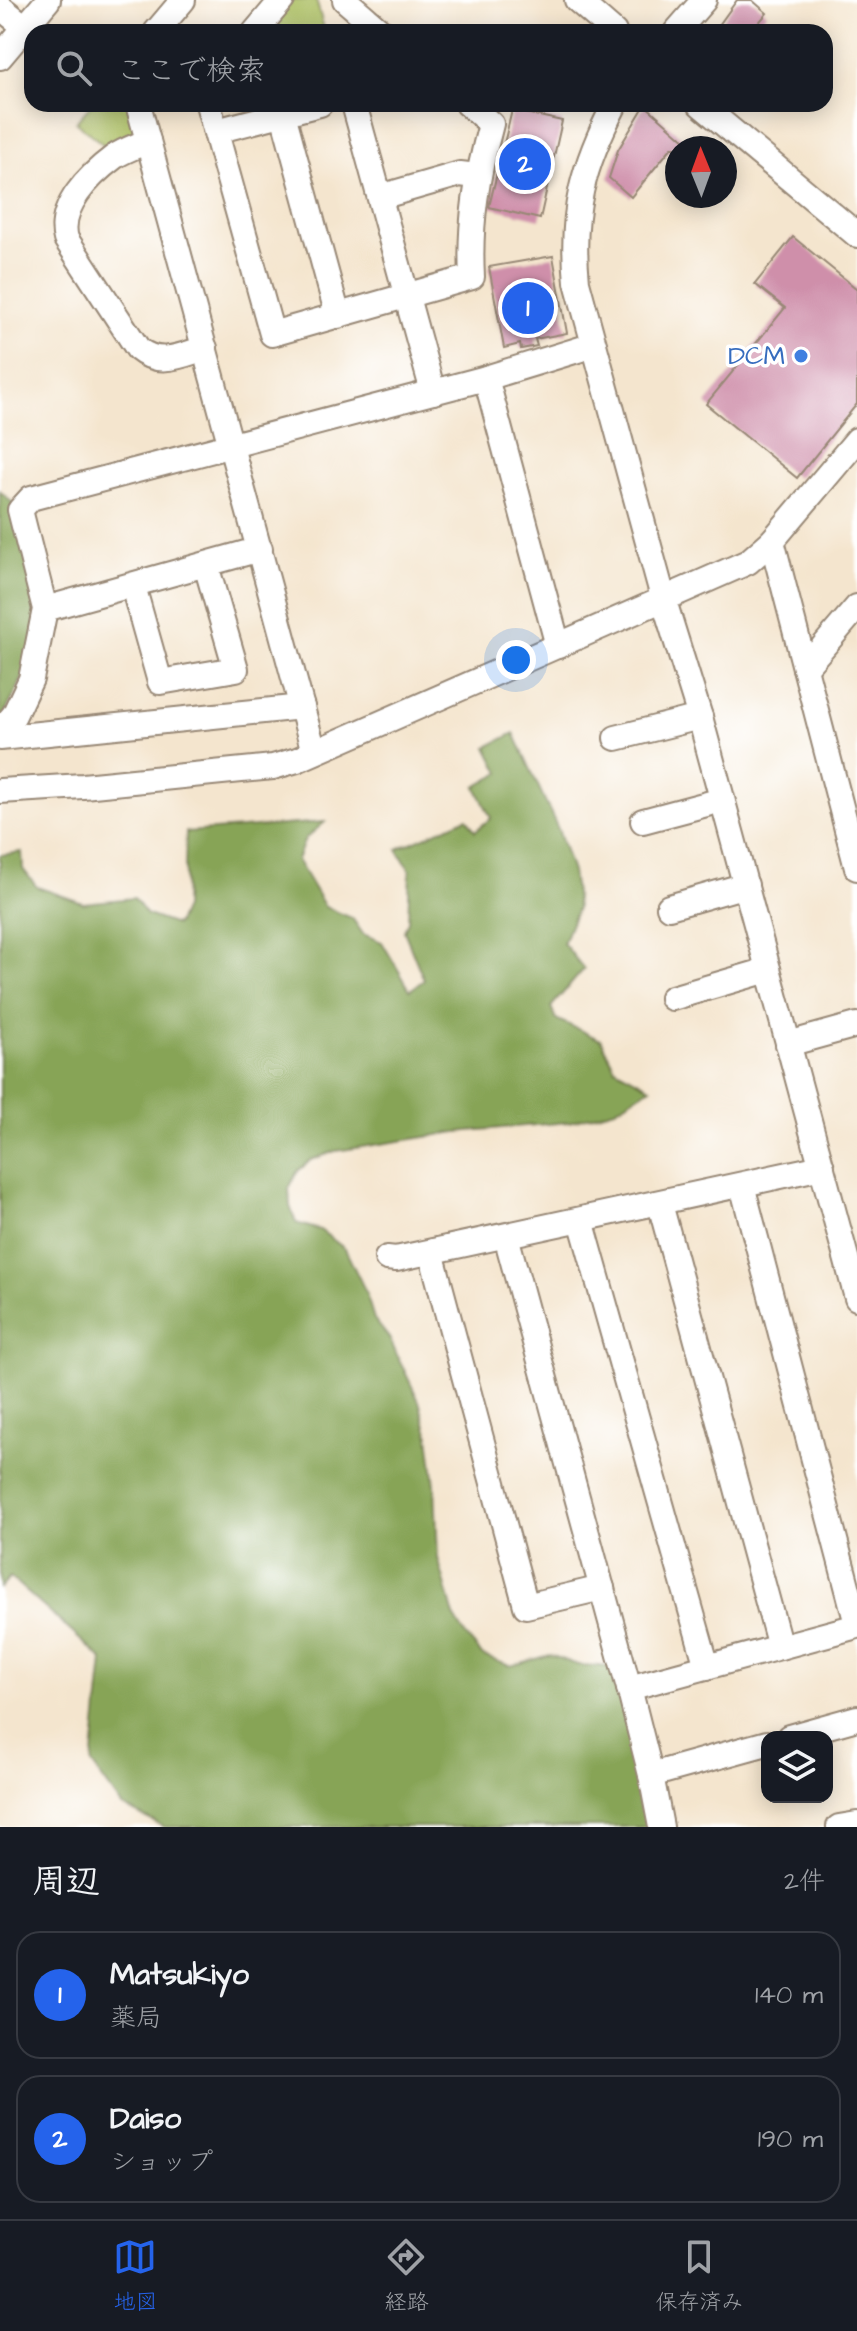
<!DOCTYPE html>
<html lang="ja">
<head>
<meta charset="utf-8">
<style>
  :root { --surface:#171b24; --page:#20242c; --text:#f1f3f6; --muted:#9ea1a6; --line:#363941; --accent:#2563eb }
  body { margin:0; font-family:"Architects Daughter","Klee One",sans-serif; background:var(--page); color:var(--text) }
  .controls { position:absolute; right:24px; bottom:24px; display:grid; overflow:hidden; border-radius:16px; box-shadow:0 4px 20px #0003 }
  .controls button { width:72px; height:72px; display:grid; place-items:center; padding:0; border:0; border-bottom:2px solid var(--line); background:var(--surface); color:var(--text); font:40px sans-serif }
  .compass { position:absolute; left:665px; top:136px; width:72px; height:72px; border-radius:50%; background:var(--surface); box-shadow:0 4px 20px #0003; rotate:359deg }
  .you { position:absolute; left:516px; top:660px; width:28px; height:28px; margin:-20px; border:6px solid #fff; border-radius:50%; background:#1a73e8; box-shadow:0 0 0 12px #1a73e833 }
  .badge { display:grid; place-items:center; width:52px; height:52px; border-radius:50%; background:var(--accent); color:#fff; font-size:26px; font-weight:700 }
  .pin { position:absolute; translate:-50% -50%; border:4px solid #fff; box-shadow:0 2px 8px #0006 }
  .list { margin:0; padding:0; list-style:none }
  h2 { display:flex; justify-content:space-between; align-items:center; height:104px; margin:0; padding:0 32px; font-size:34px }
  h2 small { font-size:26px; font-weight:400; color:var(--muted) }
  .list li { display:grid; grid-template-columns:52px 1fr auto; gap:24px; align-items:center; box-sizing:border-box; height:128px; margin:0 16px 16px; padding:0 16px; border:2px solid var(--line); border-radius:24px }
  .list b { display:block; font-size:30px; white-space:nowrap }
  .list p { margin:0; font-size:26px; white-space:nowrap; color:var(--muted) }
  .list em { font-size:26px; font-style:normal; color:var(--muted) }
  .icon { flex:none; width:44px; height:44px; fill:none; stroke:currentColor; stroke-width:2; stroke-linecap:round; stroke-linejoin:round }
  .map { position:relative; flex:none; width:857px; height:1827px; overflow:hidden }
  .search { position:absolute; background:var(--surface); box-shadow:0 4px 20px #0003; left:24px; right:24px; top:24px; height:88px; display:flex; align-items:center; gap:20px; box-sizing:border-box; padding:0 28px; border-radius:24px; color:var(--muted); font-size:30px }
  .sheet { height:392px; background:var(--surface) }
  nav { display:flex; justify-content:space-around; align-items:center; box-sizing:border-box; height:112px; border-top:2px solid var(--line); background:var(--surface); font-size:22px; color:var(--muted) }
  nav a { display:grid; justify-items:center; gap:4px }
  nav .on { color:var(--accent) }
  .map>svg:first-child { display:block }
  .green { fill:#aabd61; stroke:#727440; stroke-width:2 }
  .forest { fill:#87a457; stroke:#61673a; stroke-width:2 }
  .building { fill:#cf8faa }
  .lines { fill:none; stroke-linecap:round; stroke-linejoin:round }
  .minor-casing { stroke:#988876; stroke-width:28 }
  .minor { stroke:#fff; stroke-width:24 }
  .shop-dot { fill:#3f7fe0; stroke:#fff; stroke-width:3 }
  .labels { text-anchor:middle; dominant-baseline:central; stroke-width:7; stroke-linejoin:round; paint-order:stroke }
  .shop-label { font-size:26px; fill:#366cbe; stroke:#fff; text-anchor:end }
</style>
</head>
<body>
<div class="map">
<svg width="857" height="1827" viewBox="0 0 857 1827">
  <rect width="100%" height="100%" fill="#fff"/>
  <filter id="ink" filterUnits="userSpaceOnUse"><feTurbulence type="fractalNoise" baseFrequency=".0125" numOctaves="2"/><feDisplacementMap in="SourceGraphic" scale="16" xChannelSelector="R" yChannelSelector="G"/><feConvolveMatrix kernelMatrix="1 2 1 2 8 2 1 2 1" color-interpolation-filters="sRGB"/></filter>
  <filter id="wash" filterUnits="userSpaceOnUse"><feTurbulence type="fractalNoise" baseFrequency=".006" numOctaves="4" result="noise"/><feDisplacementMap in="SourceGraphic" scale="32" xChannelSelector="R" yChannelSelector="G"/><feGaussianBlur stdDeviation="1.8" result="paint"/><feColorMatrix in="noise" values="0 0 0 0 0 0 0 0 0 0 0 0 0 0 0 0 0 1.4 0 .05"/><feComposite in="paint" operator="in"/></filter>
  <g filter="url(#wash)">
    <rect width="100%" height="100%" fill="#f4e5ce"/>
    <g class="green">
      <path d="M282,0H316L325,32H255Z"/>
      <path d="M92,104H138L148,141L116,155L76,122Z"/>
    </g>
    <g class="forest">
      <path d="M0,491L18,508L36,583L34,656L0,723Z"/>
      <path d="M514,733L558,829L572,872L577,908L563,943L584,969L551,1007L556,1019L601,1040L615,1068L651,1087L615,1109L569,1122L457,1132L336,1151L311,1160L298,1171L289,1188L290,1206L296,1223L320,1230L345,1249L365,1290L374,1319L389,1338L419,1401L429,1436L435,1485L438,1558L454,1616L466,1636L483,1656L510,1666L550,1655L578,1665L618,1667L653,1827H164L122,1806L92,1764L103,1660L10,1577L0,1588V855L22,852L23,869L37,887L83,903L134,898L147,915L176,925L184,908L186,832L325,822L305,839L297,860L325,907L352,918L363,934L382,942L410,990L424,980L404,931L408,921L410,870L397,849L467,818L475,831L491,818L476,787L500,773L487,747Z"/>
    </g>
    <g id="blocks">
      <g class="building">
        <path d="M737,0H752L767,13L751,32H714Z"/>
        <path d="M645,105L694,148L672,147L631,197L609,178L618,150Z"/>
        <path d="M512,110L562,121L540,219L489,207Z"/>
        <path d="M793,237L857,289V404L797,478L706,404L785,308L755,284Z"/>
        <path d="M553,256L567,333L535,339L537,346L521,349L520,344L504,348L489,267Z"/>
      </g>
    </g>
  </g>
  <g filter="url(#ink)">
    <use href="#blocks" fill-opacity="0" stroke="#988876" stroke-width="2"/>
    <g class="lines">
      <defs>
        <g id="minor">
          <path d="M345,0L382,32"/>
          <path d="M577,0L614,32"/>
          <path d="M0,7L25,27"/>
          <path d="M156,32L183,0"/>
          <path d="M255,32L282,0"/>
          <path d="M676,32L704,0"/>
          <path d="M0,57L48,0"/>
          <path d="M138,104L314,752"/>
          <path d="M208,104L272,334L472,277C469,223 477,176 491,124L468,104"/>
          <path d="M354,104L433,392"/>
          <path d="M615,104C583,165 570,213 577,282L664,601L700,717L857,1298"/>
          <path d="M700,104L857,235"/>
          <path d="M283,114L338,316"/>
          <path d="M216,131L320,104"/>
          <path d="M148,141C137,146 124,150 114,157C90,175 57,207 66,239L138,349C159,367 182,355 205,348"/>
          <path d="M380,197L460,174L477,176"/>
          <path d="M486,378L558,646"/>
          <path d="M772,541L857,868"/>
          <path d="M133,586L160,682L236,669L206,565"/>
          <path d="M45,609L260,549"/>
          <path d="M805,668L857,607"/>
          <path d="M0,731L14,715L31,679L45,609L20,510L31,498L486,378L594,345"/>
          <path d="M0,738L302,707"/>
          <path d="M616,738L700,717"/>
          <path d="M0,791L83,786L273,767L297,760L748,562L772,541L857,440"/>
          <path d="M643,821L722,800"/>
          <path d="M669,907L746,885"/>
          <path d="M672,998L768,970"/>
          <path d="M788,1044L857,1025"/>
          <path d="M742,1185L857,1624"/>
          <path d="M660,1204L780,1647"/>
          <path d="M581,1220L707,1667"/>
          <path d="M506,1236L629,1688L651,1775L661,1827"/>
          <path d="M431,1252L526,1606L602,1588"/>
          <path d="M387,1258L396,1259L822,1167"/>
          <path d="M629,1688L857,1626"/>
          <path d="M789,1737L857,1718"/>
          <path d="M651,1775L767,1743"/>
          <path d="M839,1827L857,1824"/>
        </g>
      </defs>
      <use href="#minor" class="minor-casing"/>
      <use href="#minor" class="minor"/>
    </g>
  </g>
  <circle class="shop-dot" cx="801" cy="356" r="8"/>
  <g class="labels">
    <g class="shop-label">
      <text x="785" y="356">DCM</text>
    </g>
  </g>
</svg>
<div class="controls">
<button><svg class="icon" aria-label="layers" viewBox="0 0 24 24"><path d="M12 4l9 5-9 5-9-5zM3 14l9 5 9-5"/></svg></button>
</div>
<svg class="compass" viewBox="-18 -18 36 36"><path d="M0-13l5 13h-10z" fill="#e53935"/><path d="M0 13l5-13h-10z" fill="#9ea1a6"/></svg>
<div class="you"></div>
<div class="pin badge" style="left:528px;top:308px">1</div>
<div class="pin badge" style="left:525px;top:164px">2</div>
<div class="search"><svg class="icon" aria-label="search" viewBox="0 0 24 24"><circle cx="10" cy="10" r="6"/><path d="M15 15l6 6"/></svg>ここで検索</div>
</div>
<section class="sheet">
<h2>周辺<small>2件</small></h2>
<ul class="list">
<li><span class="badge">1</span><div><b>Matsukiyo</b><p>薬局</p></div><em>140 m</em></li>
<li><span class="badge">2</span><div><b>Daiso</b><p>ショップ</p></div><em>190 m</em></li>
</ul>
</section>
<nav>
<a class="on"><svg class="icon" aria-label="map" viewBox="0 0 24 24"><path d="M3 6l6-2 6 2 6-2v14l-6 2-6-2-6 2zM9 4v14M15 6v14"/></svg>地図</a>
<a><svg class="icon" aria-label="directions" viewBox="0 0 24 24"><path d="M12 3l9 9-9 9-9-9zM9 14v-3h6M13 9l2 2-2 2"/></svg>経路</a>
<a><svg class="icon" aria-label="saved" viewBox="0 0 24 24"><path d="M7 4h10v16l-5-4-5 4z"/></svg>保存済み</a>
</nav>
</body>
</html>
